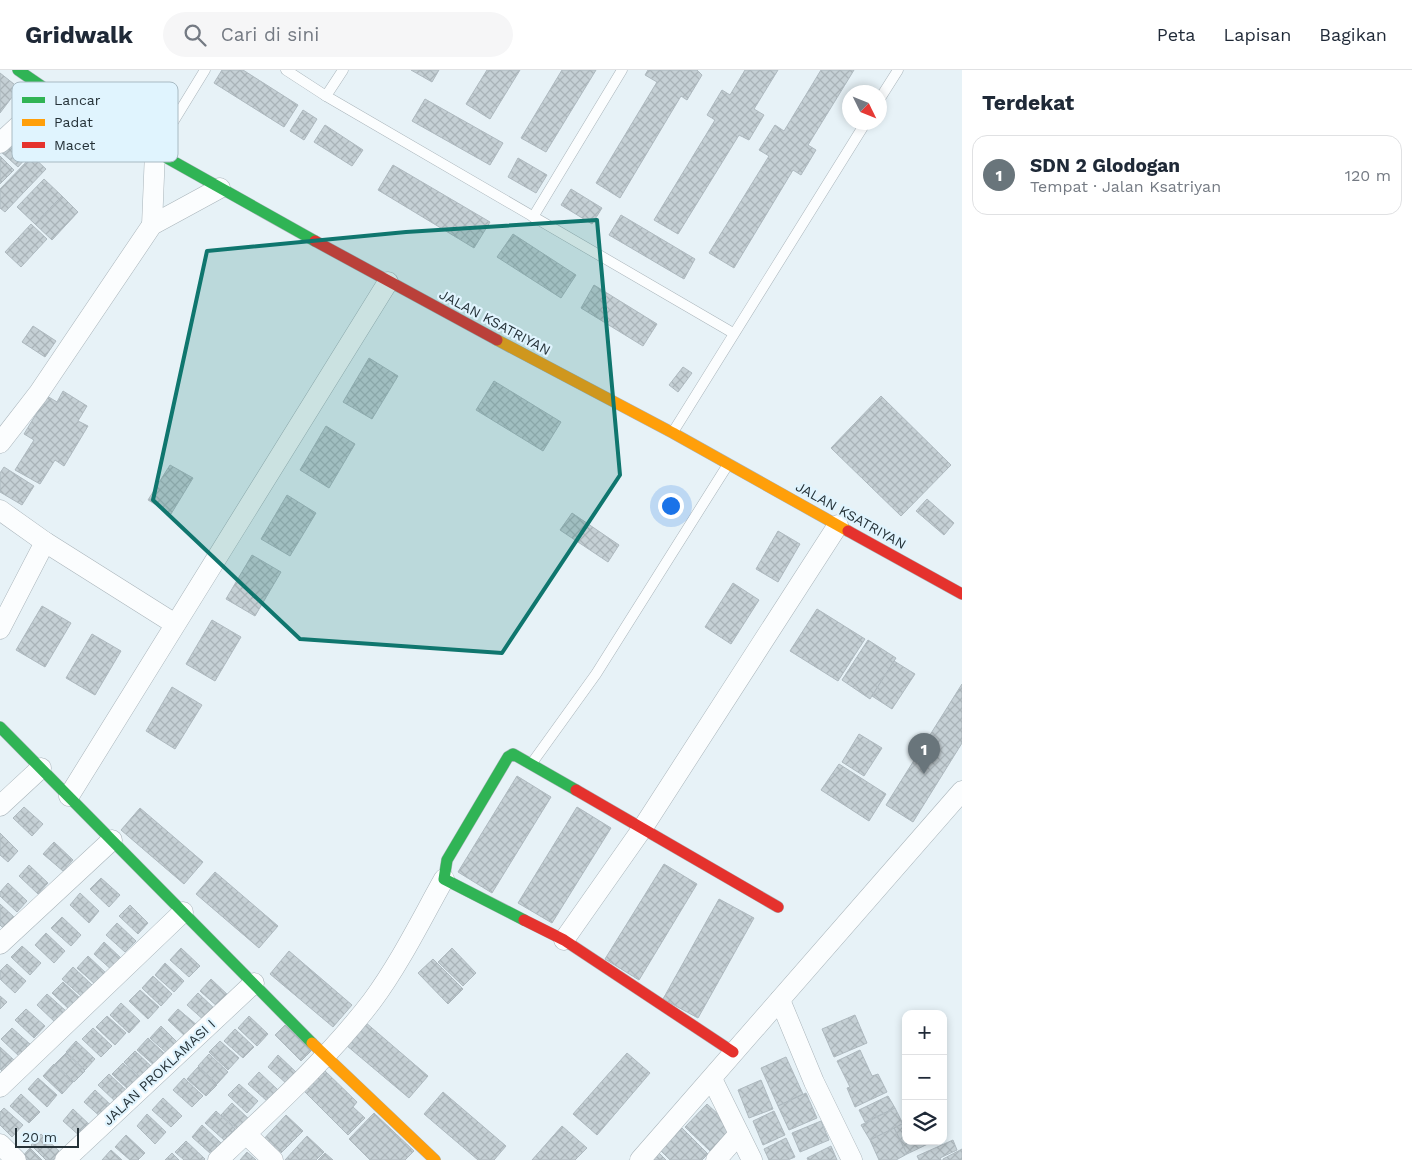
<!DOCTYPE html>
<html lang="id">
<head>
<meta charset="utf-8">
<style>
  :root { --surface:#fff; --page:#f6f6f7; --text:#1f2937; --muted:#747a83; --line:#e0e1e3; --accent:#69757b }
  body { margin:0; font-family:"Work Sans",sans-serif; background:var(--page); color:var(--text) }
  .controls { position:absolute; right:15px; bottom:15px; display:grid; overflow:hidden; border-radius:10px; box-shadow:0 2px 8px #0003 }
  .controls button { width:45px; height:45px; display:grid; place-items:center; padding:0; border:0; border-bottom:1px solid var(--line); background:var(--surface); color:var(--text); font:25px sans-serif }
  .compass { position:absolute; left:842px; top:15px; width:45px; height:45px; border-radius:50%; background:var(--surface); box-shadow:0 2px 8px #0003; rotate:133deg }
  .scale { position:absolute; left:15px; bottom:12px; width:64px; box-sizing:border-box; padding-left:5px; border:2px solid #253238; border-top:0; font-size:14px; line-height:18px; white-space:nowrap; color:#253238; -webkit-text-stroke:4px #e0f4fe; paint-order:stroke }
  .you { position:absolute; left:670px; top:435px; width:18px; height:18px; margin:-12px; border:4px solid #fff; border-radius:50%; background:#1a73e8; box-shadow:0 0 0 8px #1a73e833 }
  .badge { display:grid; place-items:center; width:32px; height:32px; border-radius:50%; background:var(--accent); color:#fff; font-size:16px; font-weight:700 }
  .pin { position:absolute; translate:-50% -41px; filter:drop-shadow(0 1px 2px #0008) }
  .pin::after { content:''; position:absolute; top:26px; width:18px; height:15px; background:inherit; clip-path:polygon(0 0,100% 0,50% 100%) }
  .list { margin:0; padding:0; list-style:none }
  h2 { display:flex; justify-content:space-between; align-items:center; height:65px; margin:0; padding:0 20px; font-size:21px }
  h2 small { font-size:16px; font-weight:400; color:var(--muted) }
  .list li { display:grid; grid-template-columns:32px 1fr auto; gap:15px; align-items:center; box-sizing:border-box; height:80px; margin:0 10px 10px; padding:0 10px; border:1px solid var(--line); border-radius:15px }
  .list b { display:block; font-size:19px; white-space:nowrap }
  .list p { margin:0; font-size:16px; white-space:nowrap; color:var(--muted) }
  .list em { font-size:16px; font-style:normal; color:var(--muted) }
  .icon { flex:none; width:28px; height:28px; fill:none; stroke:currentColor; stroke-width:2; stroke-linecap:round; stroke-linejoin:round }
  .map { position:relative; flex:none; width:962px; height:1090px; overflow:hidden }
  header { display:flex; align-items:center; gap:30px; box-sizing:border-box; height:70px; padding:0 25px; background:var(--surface); border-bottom:1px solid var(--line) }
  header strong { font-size:24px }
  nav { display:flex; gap:28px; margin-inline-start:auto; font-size:18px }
  .search { width:350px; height:45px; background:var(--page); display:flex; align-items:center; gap:12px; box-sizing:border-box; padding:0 18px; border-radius:28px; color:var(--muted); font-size:19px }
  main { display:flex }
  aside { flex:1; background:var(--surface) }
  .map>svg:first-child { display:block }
  .building { fill:url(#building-cross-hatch); stroke:#aeb9bf }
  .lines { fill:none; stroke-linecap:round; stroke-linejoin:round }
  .lane-casing { stroke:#a9b4ba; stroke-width:11 }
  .street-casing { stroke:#a9b4ba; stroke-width:21 }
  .fast-casing { stroke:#a9b4ba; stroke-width:12 }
  .slow-casing { stroke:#a9b4ba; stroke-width:12 }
  .jam-casing { stroke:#a9b4ba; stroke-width:12 }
  .lane { stroke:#fbfdfe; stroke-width:10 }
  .street { stroke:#fbfdfe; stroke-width:20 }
  .fast { stroke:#30b455; stroke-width:11 }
  .slow { stroke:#ff9f0a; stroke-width:11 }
  .jam { stroke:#e5322d; stroke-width:11 }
  .marked { fill:#0f766e; fill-opacity:0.2; stroke:#0f766e; stroke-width:4; stroke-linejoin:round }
  .labels { text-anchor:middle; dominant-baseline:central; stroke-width:4.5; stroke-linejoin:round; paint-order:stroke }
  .street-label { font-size:14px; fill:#253238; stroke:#e0f4fe }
  .key { fill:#e0f4fe; stroke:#a8bac3; stroke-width:1 }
  .key-label { font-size:14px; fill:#253238 }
</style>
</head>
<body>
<header>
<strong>Gridwalk</strong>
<div class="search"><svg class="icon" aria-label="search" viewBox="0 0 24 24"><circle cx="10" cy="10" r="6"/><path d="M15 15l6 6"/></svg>Cari di sini</div>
<nav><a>Peta</a><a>Lapisan</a><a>Bagikan</a></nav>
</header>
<main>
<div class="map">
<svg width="962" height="1090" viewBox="0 0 962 1090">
  <defs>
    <pattern id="building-cross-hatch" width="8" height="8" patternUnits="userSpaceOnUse" patternTransform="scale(1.25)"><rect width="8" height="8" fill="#c5d0d5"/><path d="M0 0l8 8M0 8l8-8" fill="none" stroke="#a9b3b8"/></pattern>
  </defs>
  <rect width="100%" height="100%" fill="#e7f2f7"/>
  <g class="building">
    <path d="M222,0H243L298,35L284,57L214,13Z"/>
    <path d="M411,0H439L432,12Z"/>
    <path d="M487,0H520L490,49L466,34Z"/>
    <path d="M562,0H596L546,82L521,68Z"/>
    <path d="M648,0H697L702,5L687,30L681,26L620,128L596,113L657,12L645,5Z"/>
    <path d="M745,0H778L754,39L764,45L749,70L739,65L678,164L654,150L715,50L707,45L722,20L730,25Z"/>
    <path d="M821,0H854L808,75L816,80L801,105L793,100L734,198L709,183L769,86L759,80L775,55L784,61Z"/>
    <path d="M0,3L19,18L0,43Z"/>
    <path d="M425,29L503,73L490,95L412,51Z"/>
    <path d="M303,40L317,49L304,70L290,61Z"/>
    <path d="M325,55L363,80L352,96L314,72Z"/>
    <path d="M13,64L32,81L18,97L0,81Z"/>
    <path d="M0,86L14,100L0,114Z"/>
    <path d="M32,86L46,99L5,142L0,138V119Z"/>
    <path d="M518,88L547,105L536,123L508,107Z"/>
    <path d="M393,95L490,152L474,178L378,120Z"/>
    <path d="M44,109L62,126L35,154L17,137Z"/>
    <path d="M571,119L602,138L592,154L561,135Z"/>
    <path d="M62,126L78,142L52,170L35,154Z"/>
    <path d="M621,145L695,189L684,209L609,165Z"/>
    <path d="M31,154L47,169L21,197L5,182Z"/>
    <path d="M513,164L576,205L561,228L497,187Z"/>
    <path d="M594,215L657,254L643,276L581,238Z"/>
    <path d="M33,256L56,271L45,287L22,272Z"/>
    <path d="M369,288L398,306L372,349L343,332Z"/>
    <path d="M683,297L692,303L678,322L669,315Z"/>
    <path d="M494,311L561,352L543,381L476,340Z"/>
    <path d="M63,321L87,336L78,351L88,356L64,396L55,390L40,414L15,400L34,370L24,364L47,326L57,332Z"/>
    <path d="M881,326L951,395L901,446L831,378Z"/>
    <path d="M326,356L355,374L329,418L300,400Z"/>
    <path d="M170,395L193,408L171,444L148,430Z"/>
    <path d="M4,397L34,416L22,435L0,422V403Z"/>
    <path d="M287,425L316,443L290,486L261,469Z"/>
    <path d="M927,429L954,453L944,465L916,441Z"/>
    <path d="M572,443L619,475L608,492L560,460Z"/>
    <path d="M778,461L800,474L778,512L756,499Z"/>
    <path d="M252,485L281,502L255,546L226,529Z"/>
    <path d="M733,513L759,530L731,574L705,557Z"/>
    <path d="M42,536L71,553L45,597L16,580Z"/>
    <path d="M817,539L865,569L838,611L790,581Z"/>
    <path d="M212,550L241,567L215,611L186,594Z"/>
    <path d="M92,564L121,581L95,625L66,608Z"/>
    <path d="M868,570L896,588L870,629L842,610Z"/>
    <path d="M894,591L915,604L892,639L872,626Z"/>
    <path d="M962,614V673L913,752L886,735Z"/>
    <path d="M172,617L202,635L175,679L146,661Z"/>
    <path d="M859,664L882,678L864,706L842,692Z"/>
    <path d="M839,694L886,724L869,751L821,720Z"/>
    <path d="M517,706L551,727L492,823L458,802Z"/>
    <path d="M24,737L43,754L32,766L13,748Z"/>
    <path d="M577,737L611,758L552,853L518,833Z"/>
    <path d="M140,738L203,792L184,814L121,760Z"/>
    <path d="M0,763L18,781L8,792L0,785Z"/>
    <path d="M54,772L73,790L63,801L43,784Z"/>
    <path d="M664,794L697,814L639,910L605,889Z"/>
    <path d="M29,795L48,813L38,824L19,806Z"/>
    <path d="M215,802L278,856L259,878L196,824Z"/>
    <path d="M101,808L120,825L109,837L90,819Z"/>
    <path d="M8,813L27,831L17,842L0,826V822Z"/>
    <path d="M80,823L99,841L89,853L70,835Z"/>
    <path d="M719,829L754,848L698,948L663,929Z"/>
    <path d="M0,834L14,847L3,858L0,855Z"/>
    <path d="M130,835L148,853L138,864L119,846Z"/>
    <path d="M62,847L81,865L71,876L51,858Z"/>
    <path d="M117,853L136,871L125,882L106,865Z"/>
    <path d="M46,863L65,881L54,893L35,875Z"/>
    <path d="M104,872L123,890L113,901L94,884Z"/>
    <path d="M22,876L41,893L30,905L11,887Z"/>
    <path d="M181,878L200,896L189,907L170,890Z"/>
    <path d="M452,878L476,903L463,916L438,892Z"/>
    <path d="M289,881L352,935L333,957L270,904Z"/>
    <path d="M88,886L107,904L96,915L77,898Z"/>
    <path d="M433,889L463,919L448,934L418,903Z"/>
    <path d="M165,893L184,911L174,922L155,905Z"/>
    <path d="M7,894L26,911L15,923L0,909V901Z"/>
    <path d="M73,897L92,915L81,926L62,909Z"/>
    <path d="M153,906L172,924L161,936L142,918Z"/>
    <path d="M211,909L230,927L219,938L200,921Z"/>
    <path d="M63,912L82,930L71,941L52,923Z"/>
    <path d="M140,920L159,937L148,949L129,931Z"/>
    <path d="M198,923L217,941L206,952L187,935Z"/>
    <path d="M47,924L66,941L56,953L37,935Z"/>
    <path d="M0,926L7,932L0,939Z"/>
    <path d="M121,933L140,951L129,963L110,945Z"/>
    <path d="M26,939L45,956L34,968L15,950Z"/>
    <path d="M178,939L198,956L187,968L168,950Z"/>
    <path d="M855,945L867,973L834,987L822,959Z"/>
    <path d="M107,946L126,963L115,975L96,957Z"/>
    <path d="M249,946L268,964L257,976L238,958Z"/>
    <path d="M365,952L428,1006L409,1028L346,975Z"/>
    <path d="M285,955L312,980L301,991L275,965Z"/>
    <path d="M161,956L179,974L169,985L150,968Z"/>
    <path d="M12,958L31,975L20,987L1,969Z"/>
    <path d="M93,958L112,976L101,987L82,969Z"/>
    <path d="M235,959L254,977L243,988L224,971Z"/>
    <path d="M148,968L167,986L156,997L137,980Z"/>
    <path d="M76,971L95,989L85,1000L66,982Z"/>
    <path d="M220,971L239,988L228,1000L209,982Z"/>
    <path d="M0,977L14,990L3,1002L0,999Z"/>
    <path d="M860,980L872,1006L878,1004L887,1022L855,1037L847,1018L850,1017L837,991Z"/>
    <path d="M135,981L154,999L143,1010L124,992Z"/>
    <path d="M66,983L85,1001L74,1012L55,994Z"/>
    <path d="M627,983L650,1003L597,1065L573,1044Z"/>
    <path d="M209,984L228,1002L217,1014L198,996Z"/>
    <path d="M278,985L297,1003L287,1014L268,997Z"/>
    <path d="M786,987L803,1024L778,1036L761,998Z"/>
    <path d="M123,993L142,1010L131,1022L112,1004Z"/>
    <path d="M54,994L73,1012L62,1024L43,1006Z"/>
    <path d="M198,997L217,1015L206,1026L187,1009Z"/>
    <path d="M324,1000L357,1032L353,1037L365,1048L348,1065L300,1017Z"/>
    <path d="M259,1002L278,1020L267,1031L248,1014Z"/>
    <path d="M109,1004L128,1022L117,1033L98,1015Z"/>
    <path d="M38,1008L57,1025L47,1037L28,1019Z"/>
    <path d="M184,1008L203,1026L192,1037L173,1020Z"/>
    <path d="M761,1010L773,1039L749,1048L738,1020Z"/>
    <path d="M239,1014L258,1031L247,1043L228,1025Z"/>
    <path d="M95,1020L114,1038L103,1049L84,1032Z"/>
    <path d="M443,1022L506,1076L494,1090H478L424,1044Z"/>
    <path d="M806,1023L817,1048L789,1060L778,1036Z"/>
    <path d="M21,1024L40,1042L29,1053L10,1036Z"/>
    <path d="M888,1026L895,1038L865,1052L859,1040Z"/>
    <path d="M163,1028L182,1046L171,1057L152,1040Z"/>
    <path d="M232,1033L251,1051L240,1062L221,1045Z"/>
    <path d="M707,1034L733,1058L710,1081L685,1057Z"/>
    <path d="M4,1038L23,1055L12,1067L0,1055V1042Z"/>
    <path d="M895,1038L903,1054L870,1070L861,1055Z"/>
    <path d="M73,1039L92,1057L82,1068L63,1051Z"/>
    <path d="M216,1041L235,1059L224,1070L205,1053Z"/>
    <path d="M774,1041L785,1065L763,1075L753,1051Z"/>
    <path d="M374,1043L414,1081L405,1090H370L349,1069Z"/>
    <path d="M147,1044L166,1062L155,1074L137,1056Z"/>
    <path d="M286,1045L303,1061L277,1087L261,1072Z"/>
    <path d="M821,1051L829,1070L800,1082L792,1063Z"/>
    <path d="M906,1052V1071H934L907,1084L894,1058Z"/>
    <path d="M202,1055L221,1073L211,1084L192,1067Z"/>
    <path d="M562,1056L587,1078L575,1090H532Z"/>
    <path d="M682,1058L708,1084L702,1090H670L660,1080Z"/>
    <path d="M894,1058L907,1084L896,1090H879L870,1070Z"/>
    <path d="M41,1064L60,1082L53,1090H46L31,1075Z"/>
    <path d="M126,1065L145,1083L138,1090H130L115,1077Z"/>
    <path d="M307,1066L324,1082L316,1090H285Z"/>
    <path d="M786,1068L795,1087L788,1090H769L764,1079Z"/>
    <path d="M953,1070L957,1080L940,1088L941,1090H919L917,1086Z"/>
    <path d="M186,1071L205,1089L204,1090H184L175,1082Z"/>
    <path d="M831,1076L837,1090H808L807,1088Z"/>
    <path d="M30,1078L42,1090H19Z"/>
    <path d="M962,1079V1090H943V1089Z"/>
    <path d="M111,1080L122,1090H102Z"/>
    <path d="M247,1082L256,1090H240Z"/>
    <path d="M172,1083L179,1090H165Z"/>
    <path d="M325,1083L333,1090H318Z"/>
    <path d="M659,1083L666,1090H652Z"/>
  </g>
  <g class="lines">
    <defs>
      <g id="lane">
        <path d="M286,0L326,26L343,0"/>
        <path d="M326,26L733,263"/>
        <path d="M879,30L898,0"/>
        <path d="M156,80L205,0"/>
        <path d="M533,147L622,0"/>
        <path d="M673,362L866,52"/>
        <path d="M532,693L596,604L727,396"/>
      </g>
      <g id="street">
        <path d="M0,73L53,24"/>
        <path d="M152,155L155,82"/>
        <path d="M0,373L38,324L152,155L220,118"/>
        <path d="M0,440L45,472L175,554"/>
        <path d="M0,559L45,472"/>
        <path d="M69,726L388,212"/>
        <path d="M0,736L41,698"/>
        <path d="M564,870L642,759L838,455"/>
        <path d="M0,874L112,770"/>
        <path d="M780,930L814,1012L852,1090"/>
        <path d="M712,1009L752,1090"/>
        <path d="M0,1017L183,842"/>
        <path d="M246,1064L273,1090"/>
        <path d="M0,1074L16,1090"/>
        <path d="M65,1090L254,913"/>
        <path d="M218,1090C272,1039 327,990 372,931C400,893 421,850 444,809"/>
        <path d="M640,1090L962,721"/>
        <path d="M716,1090L739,1064"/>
      </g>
      <g id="fast">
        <path d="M18,0L53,24L315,171"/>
        <path d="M0,657L312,973"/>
        <path d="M524,850L444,809L447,790L508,687L513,684L576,720"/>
      </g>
      <g id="slow">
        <path d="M497,270L673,363L848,461"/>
        <path d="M312,973L435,1090"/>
      </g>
      <g id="jam">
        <path d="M315,171L497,270"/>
        <path d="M848,461L962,524"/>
        <path d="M576,720L778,837"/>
        <path d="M524,850L564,870L733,982"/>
      </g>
    </defs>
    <use href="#lane" class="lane-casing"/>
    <use href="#street" class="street-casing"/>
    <use href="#fast" class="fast-casing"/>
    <use href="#slow" class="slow-casing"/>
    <use href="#jam" class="jam-casing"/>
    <use href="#lane" class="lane"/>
    <use href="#street" class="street"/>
    <use href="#fast" class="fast"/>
    <use href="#slow" class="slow"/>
    <use href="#jam" class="jam"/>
  </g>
  <path class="marked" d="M597,150L620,405L502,583L300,569L153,430L207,181L406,162Z"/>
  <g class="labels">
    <g class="street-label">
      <text transform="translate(495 252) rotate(28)">JALAN KSATRIYAN</text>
      <text transform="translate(851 445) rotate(29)">JALAN KSATRIYAN</text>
      <text transform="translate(159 1002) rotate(-43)">JALAN PROKLAMASI I</text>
    </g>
  </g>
  <rect x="12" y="12" width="166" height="80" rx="8" class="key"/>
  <rect x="22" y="27" width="23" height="6" fill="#30b455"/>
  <rect x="22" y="49" width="23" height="7" fill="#ff9f0a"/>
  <rect x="22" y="72" width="23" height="6" fill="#e5322d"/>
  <g class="key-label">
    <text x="54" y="35">Lancar</text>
    <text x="54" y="57">Padat</text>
    <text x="54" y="80">Macet</text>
  </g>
</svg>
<div class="controls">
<button>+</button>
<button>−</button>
<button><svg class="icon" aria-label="layers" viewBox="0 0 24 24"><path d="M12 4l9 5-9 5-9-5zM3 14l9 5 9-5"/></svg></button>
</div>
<svg class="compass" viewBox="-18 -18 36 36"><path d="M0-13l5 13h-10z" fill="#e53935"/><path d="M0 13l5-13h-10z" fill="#747a83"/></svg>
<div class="scale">20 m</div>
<div class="you"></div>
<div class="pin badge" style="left:924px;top:704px">1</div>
</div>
<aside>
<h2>Terdekat<small></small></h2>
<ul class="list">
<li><span class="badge">1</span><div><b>SDN 2 Glodogan</b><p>Tempat · Jalan Ksatriyan</p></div><em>120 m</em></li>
</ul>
</aside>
</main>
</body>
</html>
